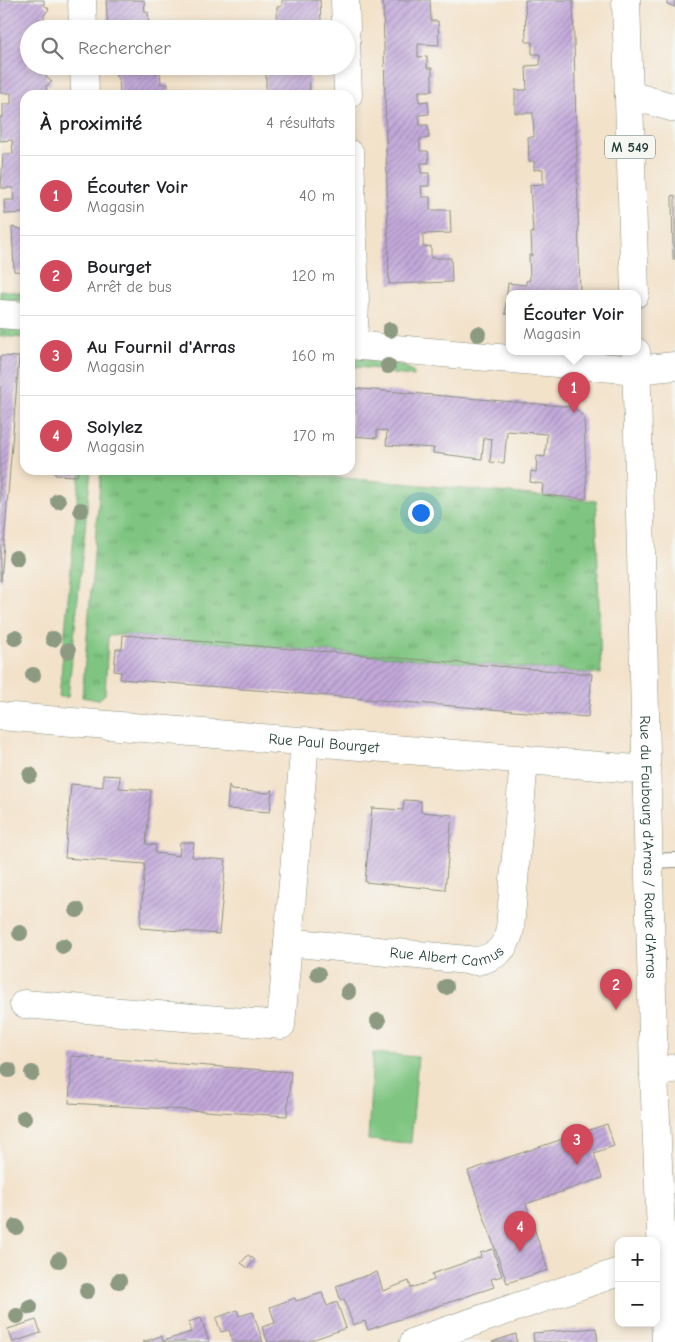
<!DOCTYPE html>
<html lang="fr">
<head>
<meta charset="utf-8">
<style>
  :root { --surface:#fff; --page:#f2f2f2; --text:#202124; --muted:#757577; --line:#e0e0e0; --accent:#d1495b }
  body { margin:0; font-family:"Comic Neue",sans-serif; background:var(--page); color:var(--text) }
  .controls { position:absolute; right:15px; bottom:15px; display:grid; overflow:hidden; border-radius:10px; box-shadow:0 2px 8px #0003 }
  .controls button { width:45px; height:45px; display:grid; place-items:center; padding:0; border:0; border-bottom:1px solid var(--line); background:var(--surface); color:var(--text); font:25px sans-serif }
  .you { position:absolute; left:420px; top:512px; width:18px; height:18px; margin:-12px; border:4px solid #fff; border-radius:50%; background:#1a73e8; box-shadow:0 0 0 8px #1a73e833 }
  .badge { display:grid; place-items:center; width:32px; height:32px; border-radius:50%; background:var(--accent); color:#fff; font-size:16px; font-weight:700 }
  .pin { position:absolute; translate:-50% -41px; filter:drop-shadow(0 1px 2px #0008) }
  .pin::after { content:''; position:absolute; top:26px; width:18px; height:15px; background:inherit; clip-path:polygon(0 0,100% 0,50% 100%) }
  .popup { position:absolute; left:506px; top:290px; width:135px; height:65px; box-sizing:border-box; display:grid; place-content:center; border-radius:10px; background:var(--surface); filter:drop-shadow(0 1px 4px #0005); font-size:16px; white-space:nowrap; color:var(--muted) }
  .popup b { font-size:19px; color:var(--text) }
  .popup::after { content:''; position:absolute; left:50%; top:100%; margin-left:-10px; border:10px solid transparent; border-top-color:var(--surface) }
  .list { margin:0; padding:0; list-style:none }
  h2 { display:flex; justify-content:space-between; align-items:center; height:65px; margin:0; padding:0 20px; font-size:21px }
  h2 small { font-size:16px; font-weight:400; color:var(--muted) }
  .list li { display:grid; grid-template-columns:32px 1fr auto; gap:15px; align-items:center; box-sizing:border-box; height:80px; padding:0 20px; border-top:1px solid var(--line) }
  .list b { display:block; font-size:19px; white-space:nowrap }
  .list p { margin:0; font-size:16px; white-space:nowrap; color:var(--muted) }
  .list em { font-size:16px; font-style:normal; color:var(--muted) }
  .icon { flex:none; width:28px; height:28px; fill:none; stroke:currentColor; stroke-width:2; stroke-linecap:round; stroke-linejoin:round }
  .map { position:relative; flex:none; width:675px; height:1342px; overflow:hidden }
  .search { position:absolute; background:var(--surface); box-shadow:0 2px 8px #0003; left:20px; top:20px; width:335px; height:55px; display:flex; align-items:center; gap:12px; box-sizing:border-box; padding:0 18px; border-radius:28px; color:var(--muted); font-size:19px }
  .panel { position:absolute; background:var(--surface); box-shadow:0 2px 8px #0003; left:20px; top:90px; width:335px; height:385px; border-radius:15px }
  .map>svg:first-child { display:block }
  .grass { fill:url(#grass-tufts); stroke:#4f815a }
  .park { fill:#7fc581; stroke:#4f815a }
  .building { fill:url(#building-hatch) }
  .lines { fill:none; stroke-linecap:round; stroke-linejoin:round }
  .service-casing { stroke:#89907f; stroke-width:16 }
  .minor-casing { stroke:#89907f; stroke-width:29 }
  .tertiary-casing { stroke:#89907f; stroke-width:29 }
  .primary-casing { stroke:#89907f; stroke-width:29 }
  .service { stroke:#fff; stroke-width:14 }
  .minor { stroke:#fff; stroke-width:28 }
  .tertiary { stroke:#fff; stroke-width:28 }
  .primary { stroke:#fff; stroke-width:28 }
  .tree { fill:#8c9a82 }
  .labels { text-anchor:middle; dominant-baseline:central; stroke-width:4.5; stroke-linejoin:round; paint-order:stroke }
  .shield { fill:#f6f6f2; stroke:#60746d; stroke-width:1 }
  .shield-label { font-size:14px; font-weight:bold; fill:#1f3d34 }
  .street-label { font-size:15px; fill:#1f3d34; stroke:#f6f6f2 }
</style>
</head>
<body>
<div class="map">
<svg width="675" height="1342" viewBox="0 0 675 1342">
  <defs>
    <pattern id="grass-tufts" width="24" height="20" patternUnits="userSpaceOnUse" patternTransform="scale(1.25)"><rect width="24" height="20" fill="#7fc581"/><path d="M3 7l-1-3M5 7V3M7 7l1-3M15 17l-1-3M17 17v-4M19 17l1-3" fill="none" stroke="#67a16a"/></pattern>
    <pattern id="building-hatch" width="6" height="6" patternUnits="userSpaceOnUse" patternTransform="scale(1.25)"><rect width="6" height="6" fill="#c3a9da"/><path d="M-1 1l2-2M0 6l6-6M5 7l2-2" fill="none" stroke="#9e8bb2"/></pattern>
  </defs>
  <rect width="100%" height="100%" fill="#f6f6f2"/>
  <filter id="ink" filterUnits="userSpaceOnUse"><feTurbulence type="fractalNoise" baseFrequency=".02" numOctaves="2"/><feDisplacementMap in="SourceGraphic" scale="10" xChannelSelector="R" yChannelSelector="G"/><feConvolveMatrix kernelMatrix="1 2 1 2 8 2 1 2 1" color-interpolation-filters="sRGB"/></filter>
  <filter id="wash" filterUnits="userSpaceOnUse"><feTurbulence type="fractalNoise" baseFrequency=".0096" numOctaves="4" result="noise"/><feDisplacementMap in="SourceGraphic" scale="20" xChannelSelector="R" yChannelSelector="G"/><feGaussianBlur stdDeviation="1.12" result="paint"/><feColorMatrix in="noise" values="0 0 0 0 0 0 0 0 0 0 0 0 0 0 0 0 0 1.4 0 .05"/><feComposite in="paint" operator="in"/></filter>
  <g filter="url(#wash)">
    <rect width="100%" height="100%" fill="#f3e2ca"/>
    <g class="grass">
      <path d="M0,290L25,293V301L0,299Z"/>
      <path d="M0,327L25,329V338L0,336Z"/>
      <path d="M355,358L394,362L413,371L414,376L392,374V370L355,367Z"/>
      <path d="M80,470H91L68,697H59Z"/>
      <path d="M101,470H259L596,501L601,674L123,635L108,636L105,694L98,700L82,697Z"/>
    </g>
    <path class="park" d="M373,1053L418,1057L411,1143L368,1140Z"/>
    <g id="blocks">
      <g class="building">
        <path d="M0,0H44V5L49,9L44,15V29H29V66H45L46,77L52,82L46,86L47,95H25V213L5,214L4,200H14L13,188H1L3,154H13L12,140L0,141V117H3V104H11V93H0Z"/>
        <path d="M106,0H144L145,12H148L149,29H108Z"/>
        <path d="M282,0H320L321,21L312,29H277V7L282,6Z"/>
        <path d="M383,0H430L431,21H438L439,45L418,44V57L427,56V68H432V91H419V102L428,101L429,114L419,115L420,125H428L429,138L420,139V151H428L429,163H421V173H429V186H421L422,197H430V210H450L451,233L423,234V247L431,246V258H451L452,282L389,284Z"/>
        <path d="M525,0H573L580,294H510V314H505L508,283L526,285V281L530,280L529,255L532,256L531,233H533L530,185L543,184V169L534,170V161H529L528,137H534L533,113H515V90H527L526,66L540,65V54H532V42H526Z"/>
        <path d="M667,0H675V7L667,4Z"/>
        <path d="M119,66H155V73L160,72L161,84H168V95H120L119,79L113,73Z"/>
        <path d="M266,66H309L310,95H274V91H266Z"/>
        <path d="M672,195L675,196V259H673Z"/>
        <path d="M12,227L25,230V272L14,271Z"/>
        <path d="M0,356L19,357L1,581H0Z"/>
        <path d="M350,388L574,407L584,418L587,499L542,495L543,484L530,482L531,471L536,472L537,456L545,457L547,434L507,431L504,463L490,462L492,439L484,438L482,459L433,453L434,448L386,445L387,431L377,430V438L352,436Z"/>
        <path d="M55,470H78L77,476L55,475Z"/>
        <path d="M123,635L592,674L588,717L120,679L121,672L114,671L116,649H122Z"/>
        <path d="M103,775L120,776L119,788L151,790L146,844L156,845L155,853L179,856L180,842H186L194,843L192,857L226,860L219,934L140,928L145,864L65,858L71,784L103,787Z"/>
        <path d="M229,785L231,790L269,793L272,789L270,812L227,809Z"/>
        <path d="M404,800L421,801V812L452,815L445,890L365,882L372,808L403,810Z"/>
        <path d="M72,1056L291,1072L287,1116L69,1103Z"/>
        <path d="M607,1124L614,1146L594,1153L602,1178L526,1204L548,1270L507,1283L468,1171Z"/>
        <path d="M493,1249L502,1276L491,1279L494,1287L368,1330L365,1321L353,1325L344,1299L341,1301L336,1286L377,1272L383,1291L409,1281L411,1288L434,1280L432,1274L481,1257L480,1253Z"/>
        <path d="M248,1255L255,1260L248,1268L241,1263Z"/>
        <path d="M322,1293L327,1306L337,1302L346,1328L306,1342H268L262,1327L275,1323L270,1307L295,1298L296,1301Z"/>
        <path d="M237,1310L239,1316L253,1312L263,1342H233L229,1330L221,1332L216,1318Z"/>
        <path d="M201,1318L209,1342H142L161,1336L163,1341L191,1332L188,1322Z"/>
        <path d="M36,1320L41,1333L13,1342L8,1329Z"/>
        <path d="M596,1328L598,1342H534L533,1333Z"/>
        <path d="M516,1334L517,1342H492Z"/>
      </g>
    </g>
  </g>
  <g filter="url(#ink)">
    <use href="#blocks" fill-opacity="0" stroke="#89907f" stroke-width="1"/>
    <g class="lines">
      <defs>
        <path id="service" d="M649,861L675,860"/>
        <g id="minor">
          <path d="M82,0L83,29"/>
          <path d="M345,0L346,29"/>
          <path d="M346,41L348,95"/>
          <path d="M84,66L85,95"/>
          <path d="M629,95L675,108"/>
          <path d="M350,154L355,303L353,345"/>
          <path d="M636,370L675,366"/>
          <path id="s1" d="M0,716L647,770"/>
          <path id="s2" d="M288,942L477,961C496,957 506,949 510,929L524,760"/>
          <path d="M24,1004L281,1025L305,741"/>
          <path d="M654,1075L675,1068"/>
          <path d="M414,1342L619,1272"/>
        </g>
        <g id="tertiary">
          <path d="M0,314L25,316"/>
          <path d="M350,345L636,370"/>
        </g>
        <g id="primary">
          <path d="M626,0L635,294"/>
          <path id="s3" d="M636,352L654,1075L666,1342"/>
        </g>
      </defs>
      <use href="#service" class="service-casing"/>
      <use href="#minor" class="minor-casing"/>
      <use href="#tertiary" class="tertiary-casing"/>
      <use href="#primary" class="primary-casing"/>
      <use href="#service" class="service"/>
      <use href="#minor" class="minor"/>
      <use href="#tertiary" class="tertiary"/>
      <use href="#primary" class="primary"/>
    </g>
    <g class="tree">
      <circle cx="390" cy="330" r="8"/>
      <circle cx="478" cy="334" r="8"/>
      <circle cx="388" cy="366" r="8"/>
      <circle cx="58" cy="501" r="8"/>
      <circle cx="81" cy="510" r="8"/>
      <circle cx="16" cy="558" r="8"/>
      <circle cx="15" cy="638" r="8"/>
      <circle cx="53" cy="639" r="8"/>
      <circle cx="68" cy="651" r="8"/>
      <circle cx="33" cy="675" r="8"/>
      <circle cx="30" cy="775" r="8"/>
      <circle cx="77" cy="910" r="8"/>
      <circle cx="20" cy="933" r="8"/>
      <circle cx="63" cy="946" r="8"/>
      <circle cx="318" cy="974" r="8"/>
      <circle cx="446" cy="987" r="8"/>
      <circle cx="348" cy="992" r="8"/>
      <circle cx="378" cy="1021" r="8"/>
      <circle cx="9" cy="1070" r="8"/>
      <circle cx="32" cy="1073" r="8"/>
      <circle cx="24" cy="1118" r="8"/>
      <circle cx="16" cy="1227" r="8"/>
      <circle cx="59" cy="1260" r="8"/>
      <circle cx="119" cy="1281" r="8"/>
      <circle cx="87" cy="1291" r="8"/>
      <circle cx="30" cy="1307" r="8"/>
      <circle cx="17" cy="1316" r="8"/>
    </g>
  </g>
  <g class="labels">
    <rect class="shield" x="605" y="135.5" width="50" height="23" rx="4"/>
    <g class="shield-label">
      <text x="630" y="147">M 549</text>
    </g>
    <g class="street-label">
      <text stroke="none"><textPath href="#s1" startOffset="325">Rue Paul Bourget</textPath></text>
      <text stroke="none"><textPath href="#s3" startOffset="495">Rue du Faubourg d'Arras / Route d'Arras</textPath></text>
      <text stroke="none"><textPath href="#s2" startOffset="160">Rue Albert Camus</textPath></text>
    </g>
  </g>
</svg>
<div class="controls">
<button>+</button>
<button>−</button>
</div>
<div class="you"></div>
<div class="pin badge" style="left:574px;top:413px">1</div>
<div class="popup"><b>Écouter Voir</b>Magasin</div>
<div class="pin badge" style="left:616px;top:1010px">2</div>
<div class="pin badge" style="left:577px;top:1165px">3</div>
<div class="pin badge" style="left:520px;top:1252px">4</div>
<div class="search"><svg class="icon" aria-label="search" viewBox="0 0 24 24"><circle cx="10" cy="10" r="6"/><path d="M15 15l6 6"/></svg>Rechercher</div>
<section class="panel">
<h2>À proximité<small>4 résultats</small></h2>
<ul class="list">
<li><span class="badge">1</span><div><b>Écouter Voir</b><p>Magasin</p></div><em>40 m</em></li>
<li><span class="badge">2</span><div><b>Bourget</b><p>Arrêt de bus</p></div><em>120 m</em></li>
<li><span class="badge">3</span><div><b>Au Fournil d'Arras</b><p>Magasin</p></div><em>160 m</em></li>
<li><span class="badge">4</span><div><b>Solylez</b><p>Magasin</p></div><em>170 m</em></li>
</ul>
</section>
</div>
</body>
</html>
